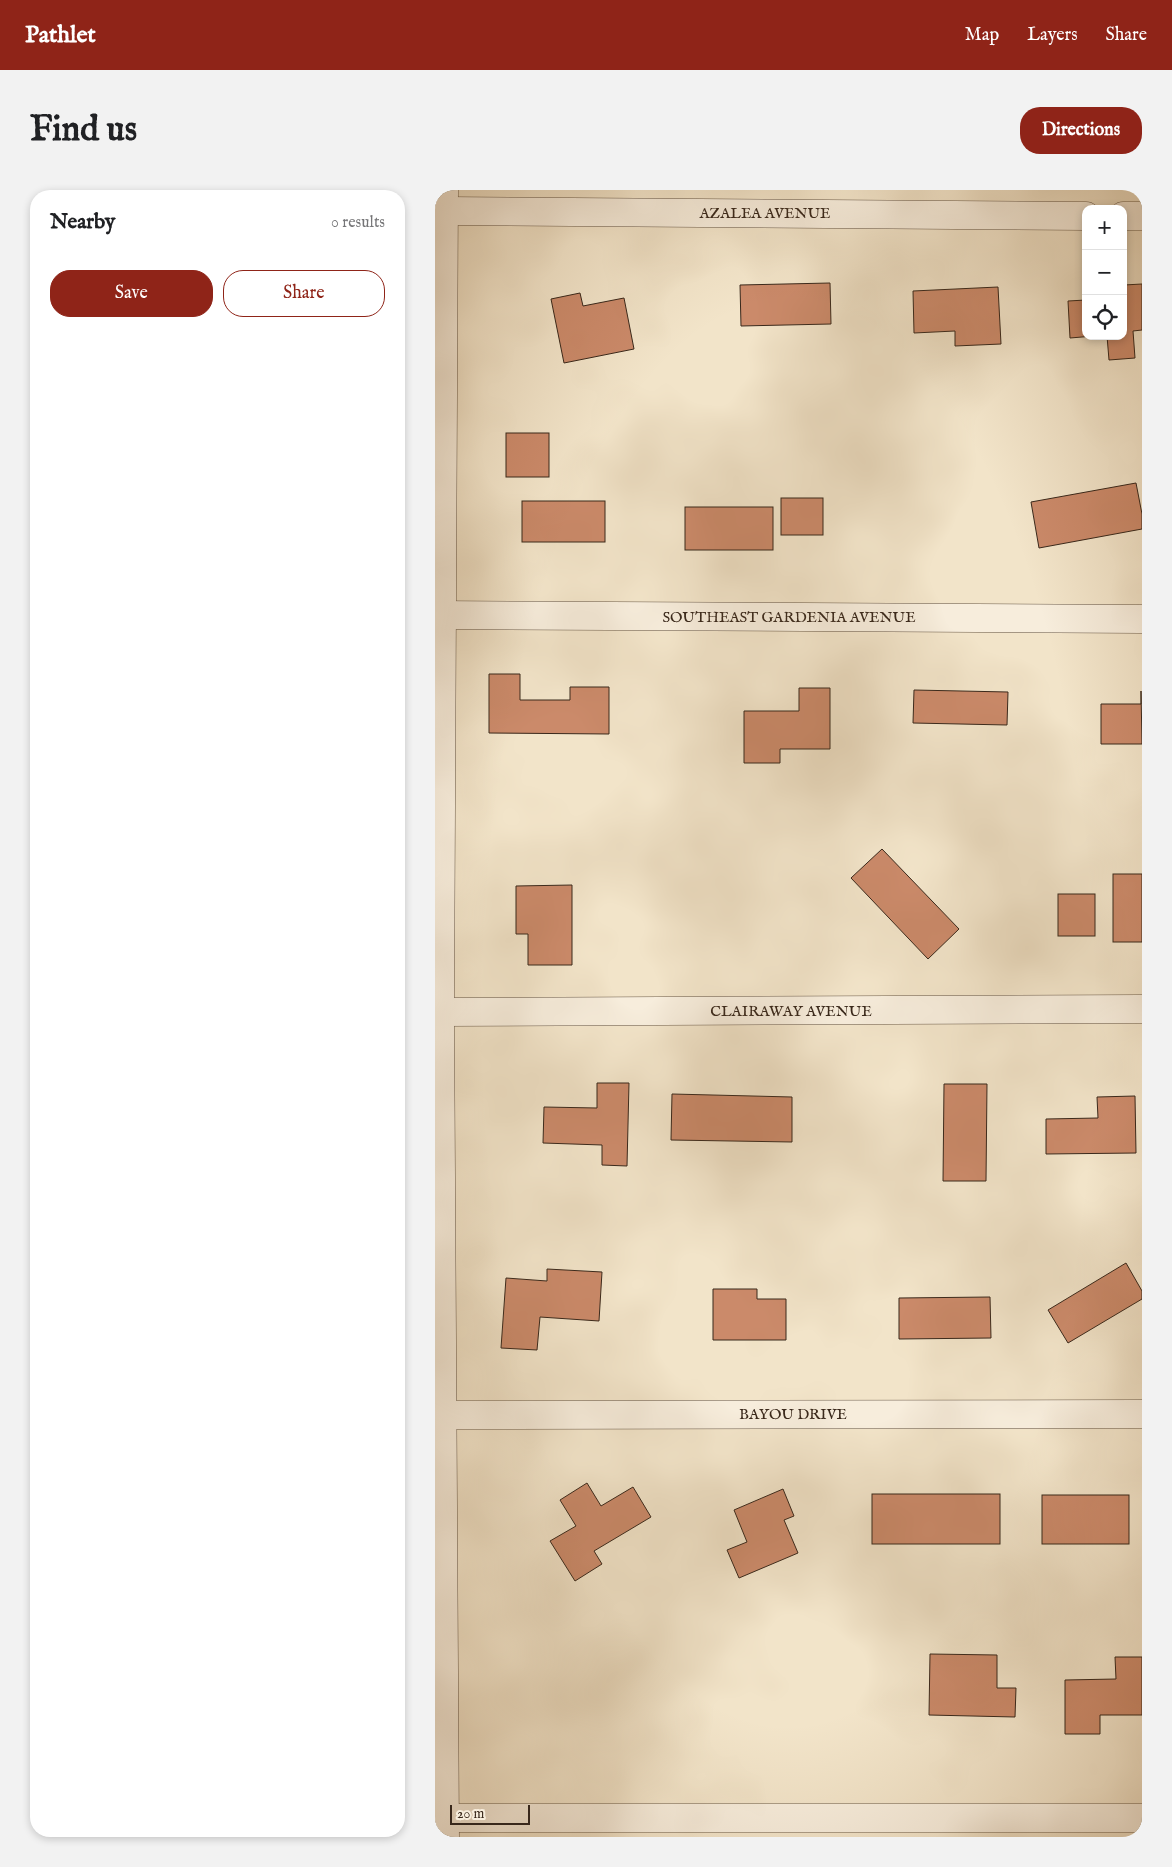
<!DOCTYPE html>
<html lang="en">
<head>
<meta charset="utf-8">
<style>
  :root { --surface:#fff; --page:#f2f2f2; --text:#202124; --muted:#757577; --line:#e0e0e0; --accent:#8f2418 }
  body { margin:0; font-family:"IM FELL English",serif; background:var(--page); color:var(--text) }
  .controls { position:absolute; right:15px; top:15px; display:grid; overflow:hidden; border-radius:10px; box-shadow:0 2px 8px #0003 }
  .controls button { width:45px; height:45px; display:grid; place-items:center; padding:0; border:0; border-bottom:1px solid var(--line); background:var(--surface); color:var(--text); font:25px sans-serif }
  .scale { position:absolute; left:15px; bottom:12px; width:80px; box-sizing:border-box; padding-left:5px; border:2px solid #39281b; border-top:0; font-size:14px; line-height:18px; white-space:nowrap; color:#39281b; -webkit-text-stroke:4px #f7eddc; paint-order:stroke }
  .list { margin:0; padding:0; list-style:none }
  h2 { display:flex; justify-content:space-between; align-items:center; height:65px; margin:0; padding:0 20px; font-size:21px }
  h2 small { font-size:16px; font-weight:400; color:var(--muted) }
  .actions { display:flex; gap:10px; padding:15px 20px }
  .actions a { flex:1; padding:11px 0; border:1px solid var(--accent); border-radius:20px; text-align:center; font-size:18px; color:var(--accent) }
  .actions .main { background:var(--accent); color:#fff }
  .icon { flex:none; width:28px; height:28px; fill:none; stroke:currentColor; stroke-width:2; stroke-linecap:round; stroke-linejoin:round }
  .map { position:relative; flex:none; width:707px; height:1647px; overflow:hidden; border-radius:20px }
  header { display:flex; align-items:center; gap:30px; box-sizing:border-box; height:70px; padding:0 25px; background:var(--accent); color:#fff }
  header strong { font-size:24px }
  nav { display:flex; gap:28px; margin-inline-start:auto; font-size:18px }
  .intro { display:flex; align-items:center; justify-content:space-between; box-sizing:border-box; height:120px; padding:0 30px }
  h1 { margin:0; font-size:35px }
  .button { padding:12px 22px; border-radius:20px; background:var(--accent); color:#fff; font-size:18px; font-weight:700 }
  main { display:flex; gap:30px; padding:0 30px }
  aside { flex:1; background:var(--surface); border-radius:20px; box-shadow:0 2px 8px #0003 }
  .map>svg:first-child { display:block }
  .building { fill:#cb8a6a; stroke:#39281b }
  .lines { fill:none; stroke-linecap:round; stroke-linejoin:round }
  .minor-casing { stroke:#675746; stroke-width:29 }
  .minor { stroke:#f7eddc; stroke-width:28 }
  .labels { text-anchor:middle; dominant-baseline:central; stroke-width:4; stroke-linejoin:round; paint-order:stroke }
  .street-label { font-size:15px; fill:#39281b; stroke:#f7eddc }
</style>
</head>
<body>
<header>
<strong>Pathlet</strong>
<nav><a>Map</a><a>Layers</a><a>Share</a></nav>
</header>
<div class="intro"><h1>Find us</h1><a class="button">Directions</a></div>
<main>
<aside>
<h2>Nearby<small>0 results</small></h2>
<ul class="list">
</ul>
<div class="actions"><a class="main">Save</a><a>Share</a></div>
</aside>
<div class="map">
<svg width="707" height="1647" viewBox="0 0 707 1647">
  <rect width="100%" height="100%" fill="#f2e4c9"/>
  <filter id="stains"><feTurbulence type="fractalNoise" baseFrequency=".004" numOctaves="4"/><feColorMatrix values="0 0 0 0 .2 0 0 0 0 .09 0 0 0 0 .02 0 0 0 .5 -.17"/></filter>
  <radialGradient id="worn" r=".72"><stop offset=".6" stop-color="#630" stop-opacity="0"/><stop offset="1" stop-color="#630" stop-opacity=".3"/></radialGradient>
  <g class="building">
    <path d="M395,93L396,134L306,136L305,95Z"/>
    <path d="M707,94V140L698,141L700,168L674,170L672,146H688L689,95Z"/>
    <path d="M563,97L566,154L520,156V141L479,143L478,101Z"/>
    <path d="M145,103L148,116L189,108L199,159L129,173L116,109Z"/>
    <path d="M651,110V146H659L635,148L633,111Z"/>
    <rect x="71" y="243" width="43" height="44"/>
    <path d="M701,293L707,324V339L604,358L596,312Z"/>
    <rect x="346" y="308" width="42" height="37"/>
    <rect x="87" y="311" width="83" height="41"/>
    <rect x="250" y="317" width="88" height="43"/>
    <path d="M54,484H85V510H135V497H174V544L54,543Z"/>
    <path d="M364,498H395V559H345V573H309V521H364Z"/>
    <path d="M479,500L573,502L572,535L478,533Z"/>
    <path d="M706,501L707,554H666V514H706Z"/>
    <path d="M447,659L524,739L493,769L416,688Z"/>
    <rect x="678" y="684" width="29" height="68"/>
    <path d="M137,695V775H93V744H81V696Z"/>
    <rect x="623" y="704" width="37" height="42"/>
    <path d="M162,893H194L192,976L167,975V955L108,953L109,917L162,918Z"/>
    <path d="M509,894H552L551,991H508Z"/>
    <path d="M237,904L357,907V952L236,950Z"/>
    <path d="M700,906L701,963L611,964V929L663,928L662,907Z"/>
    <path d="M691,1073L707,1101V1109L633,1153L613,1120Z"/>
    <path d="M112,1079L167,1082L164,1131L105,1127L102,1160L66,1158L71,1088L112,1091Z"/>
    <path d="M278,1099H322V1109H351V1150H278Z"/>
    <path d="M555,1107L556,1148L464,1149V1108Z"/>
    <path d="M152,1293L166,1316L198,1297L216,1327L159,1361L167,1374L140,1391L115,1351L141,1336L125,1310Z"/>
    <path d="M348,1299L359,1326L349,1330L363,1363L304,1388L292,1360L312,1352L299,1320Z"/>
    <rect x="437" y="1304" width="128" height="50"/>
    <rect x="607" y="1305" width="87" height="49"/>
    <path d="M495,1464L562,1465V1498H581L580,1527L494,1525Z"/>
    <path d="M680,1467H707V1525H665V1544H630V1490L681,1489Z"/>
  </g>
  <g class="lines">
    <defs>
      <g id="minor">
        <path d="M9,0L5,822L10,1647"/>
        <path d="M9,21L651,26"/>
        <path d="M688,26H707"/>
        <path d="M0,425L707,429"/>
        <path d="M5,822L707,819"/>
        <path d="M9,1225L707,1224"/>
        <path d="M10,1628H707"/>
      </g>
    </defs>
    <use href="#minor" class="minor-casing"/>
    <use href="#minor" class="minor"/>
  </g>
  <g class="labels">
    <g class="street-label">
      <text x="330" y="23">AZALEA AVENUE</text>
      <text x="354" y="427">SOUTHEAST GARDENIA AVENUE</text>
      <text x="356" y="821">CLAIRAWAY AVENUE</text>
      <text x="358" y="1224">BAYOU DRIVE</text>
    </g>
  </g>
  <rect width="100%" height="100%" filter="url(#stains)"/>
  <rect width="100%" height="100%" fill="url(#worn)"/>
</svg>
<div class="controls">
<button>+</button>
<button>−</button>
<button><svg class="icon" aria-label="locate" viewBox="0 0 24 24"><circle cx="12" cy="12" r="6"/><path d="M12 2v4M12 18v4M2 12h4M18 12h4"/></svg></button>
</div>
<div class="scale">20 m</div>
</div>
</main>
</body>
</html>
